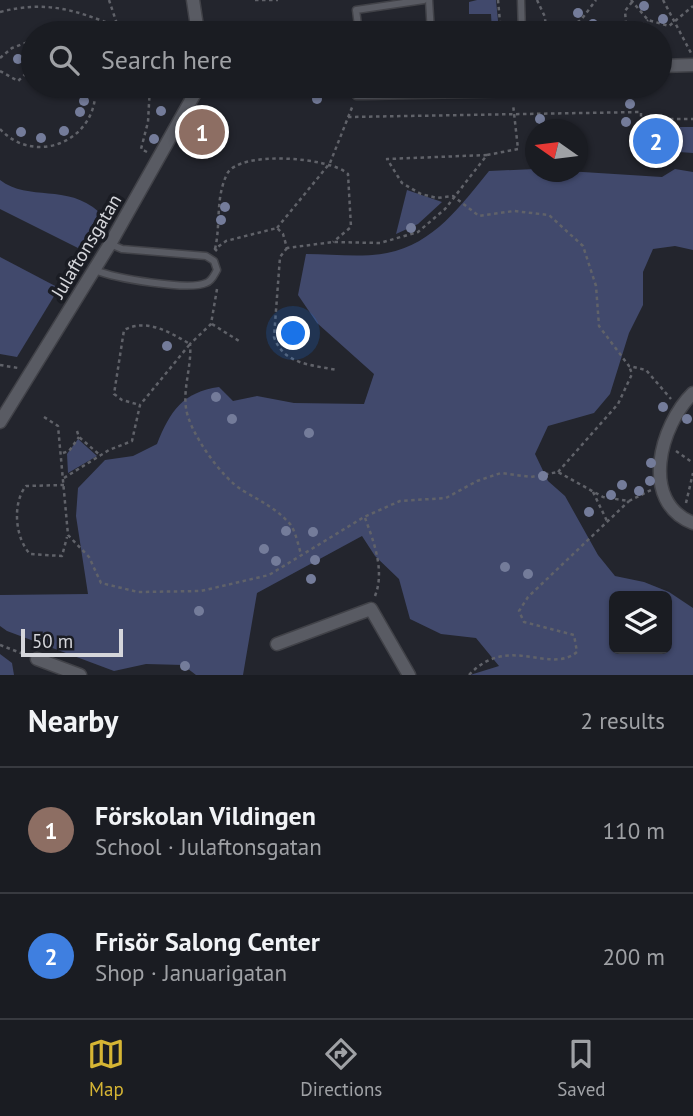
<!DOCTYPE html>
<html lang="en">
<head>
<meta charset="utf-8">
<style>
  :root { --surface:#1a1c22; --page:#23252a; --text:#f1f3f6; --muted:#9fa1a5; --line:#383a40; --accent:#d6b534 }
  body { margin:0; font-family:"PT Sans",sans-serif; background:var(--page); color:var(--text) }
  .controls { position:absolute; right:21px; bottom:21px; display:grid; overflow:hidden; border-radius:10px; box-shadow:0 2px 5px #0004 }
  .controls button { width:63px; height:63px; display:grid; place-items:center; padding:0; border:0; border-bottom:2px solid var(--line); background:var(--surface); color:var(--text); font:35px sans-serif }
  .compass { position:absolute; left:525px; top:119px; width:63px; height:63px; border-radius:50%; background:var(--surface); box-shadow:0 2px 5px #0004; rotate:284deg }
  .scale { position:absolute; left:21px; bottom:18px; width:102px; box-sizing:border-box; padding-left:7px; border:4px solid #d5d6db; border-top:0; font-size:19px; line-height:24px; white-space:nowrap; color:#d5d6db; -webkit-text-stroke:5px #1a1c23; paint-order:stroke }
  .you { position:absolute; left:294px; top:334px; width:24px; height:24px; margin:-18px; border:5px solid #fff; border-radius:50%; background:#1a73e8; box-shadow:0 0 0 10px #1a73e833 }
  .badge { display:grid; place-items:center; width:46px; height:46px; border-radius:50%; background:var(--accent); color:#fff; font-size:23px; font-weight:700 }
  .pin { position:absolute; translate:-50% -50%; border:4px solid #fff; box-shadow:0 2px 7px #0006 }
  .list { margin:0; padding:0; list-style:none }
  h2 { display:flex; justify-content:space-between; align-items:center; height:91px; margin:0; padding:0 28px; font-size:30px }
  h2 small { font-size:23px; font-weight:400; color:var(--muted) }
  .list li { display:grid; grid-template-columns:46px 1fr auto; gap:21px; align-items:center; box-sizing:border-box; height:126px; padding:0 28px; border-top:2px solid var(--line) }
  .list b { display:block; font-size:26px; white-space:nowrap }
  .list p { margin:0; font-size:23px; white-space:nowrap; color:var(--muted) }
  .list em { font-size:23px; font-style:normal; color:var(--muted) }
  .icon { flex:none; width:38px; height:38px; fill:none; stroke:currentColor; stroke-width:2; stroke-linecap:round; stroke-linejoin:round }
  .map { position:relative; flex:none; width:693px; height:675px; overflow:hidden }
  .search { position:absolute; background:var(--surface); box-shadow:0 2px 5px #0004; left:21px; right:21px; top:21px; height:77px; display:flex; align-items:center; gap:18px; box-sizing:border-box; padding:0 24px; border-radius:38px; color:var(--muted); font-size:26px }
  .sheet { height:343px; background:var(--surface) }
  nav { display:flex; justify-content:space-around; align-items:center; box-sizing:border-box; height:98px; border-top:2px solid var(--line); background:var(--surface); font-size:19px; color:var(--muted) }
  nav a { display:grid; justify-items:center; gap:4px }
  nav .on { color:var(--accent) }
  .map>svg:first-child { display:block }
  .green { fill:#41496c; fill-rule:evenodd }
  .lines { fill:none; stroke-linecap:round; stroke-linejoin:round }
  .lane-casing { stroke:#414248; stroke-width:9 }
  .street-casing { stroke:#414248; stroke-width:15 }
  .path { stroke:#606269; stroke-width:2.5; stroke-dasharray:3.5 3.5; stroke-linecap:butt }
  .lane { stroke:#595b63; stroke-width:6 }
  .street { stroke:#595b63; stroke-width:12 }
  .tree { fill:#747c9a }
  .labels { text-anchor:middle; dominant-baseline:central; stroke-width:7; stroke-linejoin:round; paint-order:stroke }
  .street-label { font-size:19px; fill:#d5d6db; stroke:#1a1c23 }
</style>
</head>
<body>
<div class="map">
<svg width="693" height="675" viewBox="0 0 693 675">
  <rect width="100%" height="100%" fill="#23252d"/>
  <g class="green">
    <path d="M477,0H496L499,31L492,32L491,14H469V2Z"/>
    <path d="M680,127H693V153L679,152Z"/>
    <path d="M535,169L662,177L675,169L693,172V250L675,246L653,249L643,272V305L629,333L610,394L594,413L548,426L535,454L548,481L565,496L598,555L615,576L644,582L669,592L693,608V675H470L499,666L476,638L441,634L410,619L399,579L375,556L362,536L257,593L243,675H196L183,665L146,664L114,671L7,631L0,626V595L88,594L76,516L78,488L105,460L133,456L157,444C170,411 183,392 219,387L233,401L257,396L294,403L364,404L374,374L317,323L298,295L306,254C332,254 362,258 387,253C434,244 461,205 489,171ZM614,596H667V649H614Z"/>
    <path d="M0,180C29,202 67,183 99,212L80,249L0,209Z"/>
    <path d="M407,190L442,202L418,224L396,234Z"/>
    <path d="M0,257L59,288L17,357L0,354Z"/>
    <path d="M78,439L97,456L68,473L67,454Z"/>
    <path d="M0,654L12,663L14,675H0Z"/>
  </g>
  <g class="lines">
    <defs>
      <g id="lane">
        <path d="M429,0L431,33"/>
        <path d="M521,0L522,33"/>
        <path d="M359,33L356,10L424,0"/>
        <path d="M349,86L356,96H364L621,91"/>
        <path d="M95,270C114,278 188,291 206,283C212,281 214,275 217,270L214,261L206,256L122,249L110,244"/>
      </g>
      <g id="street">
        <path d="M193,0L198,33"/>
        <path d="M660,66L693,65"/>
        <path d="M693,393C660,425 639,502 693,523"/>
        <path d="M0,422L110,244L199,86"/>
        <path d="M277,644L371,609L409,675"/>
        <path d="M37,659L80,675"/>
      </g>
    </defs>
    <use href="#lane" class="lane-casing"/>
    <use href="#street" class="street-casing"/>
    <g class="path">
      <path d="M109,0L118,27"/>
      <path d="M255,0H278"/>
      <path d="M498,0L501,33"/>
      <path d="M537,0L545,17L546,33"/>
      <path d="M631,0L648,20L669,26L693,6"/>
      <path d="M663,0L691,53"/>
      <path d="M632,2L625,11L626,24L640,28L648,20"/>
      <path d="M0,12C47,0 75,10 118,27L122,33"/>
      <path d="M579,21L587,33"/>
      <path d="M559,33L581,20L596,0"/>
      <path d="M598,33L607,27L608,33"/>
      <path d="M0,58L12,48L33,40"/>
      <path d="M0,71L18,81L33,67"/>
      <path d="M70,86L71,91L95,89"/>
      <path d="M121,86L150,90"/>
      <path d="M95,87L111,86"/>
      <path d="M348,117L641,112V119H693"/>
      <path d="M0,129C36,168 100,139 95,86"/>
      <path d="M147,152L141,149L148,122L150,86"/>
      <path d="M487,155L387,159L402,183L421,194L437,198L453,196L479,216L514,211L549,215L583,246L596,286L599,326L629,366L646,370L671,399"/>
      <path d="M277,228L330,163L353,105"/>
      <path d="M287,248L280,257L274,337C283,364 311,365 337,370"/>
      <path d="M215,249C221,224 215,199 227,174C239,150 330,157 348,174L351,227L333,242"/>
      <path d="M217,251L215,249L226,241L277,228L283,234L287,248L333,242L380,243L418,232L445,209L487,155L518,149L513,104"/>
      <path d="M217,289L211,324L190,344C192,365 183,387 186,408C189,432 222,478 242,490C260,501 276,508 290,524C296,532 298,545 301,554"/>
      <path d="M212,324L239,341"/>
      <path d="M0,365L18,368"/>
      <path d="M44,417L58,426L68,535L89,557L101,583L138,592L201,591L269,575L364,517L400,501L446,498L477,481L501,473L531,477L558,472L603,497L629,501L651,490"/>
      <path d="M77,431L79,437L101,456"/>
      <path d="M676,451L693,463"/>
      <path d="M63,453L69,451L79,437"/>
      <path d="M558,472L618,404L632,374L629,366"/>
      <path d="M64,478L109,450L132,441L140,405L190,344C169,332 147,318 124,330L114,394L122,400L140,405"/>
      <path d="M64,485L26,486C12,503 15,538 30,554L62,556L67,537"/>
      <path d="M593,492L607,521"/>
      <path d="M686,503L693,473"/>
      <path d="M365,518C374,542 385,571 375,596"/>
      <path d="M0,645L26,655"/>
      <path d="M469,675C508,633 549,675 577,652L574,635L524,622L519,611L528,597L629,501"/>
    </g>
    <use href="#lane" class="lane"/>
    <use href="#street" class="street"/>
  </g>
  <g class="tree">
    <circle cx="644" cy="6" r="5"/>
    <circle cx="578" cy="13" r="5"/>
    <circle cx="663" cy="19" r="5"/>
    <circle cx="593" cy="24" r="5"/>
    <circle cx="18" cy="59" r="5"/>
    <circle cx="317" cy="99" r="5"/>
    <circle cx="84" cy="101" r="5"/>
    <circle cx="630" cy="104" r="5"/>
    <circle cx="161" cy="111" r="5"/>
    <circle cx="80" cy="112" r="5"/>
    <circle cx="540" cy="119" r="5"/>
    <circle cx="626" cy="122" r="5"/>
    <circle cx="64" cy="131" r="5"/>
    <circle cx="21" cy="132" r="5"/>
    <circle cx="41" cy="138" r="5"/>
    <circle cx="154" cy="139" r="5"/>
    <circle cx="225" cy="207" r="5"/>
    <circle cx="221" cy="220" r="5"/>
    <circle cx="411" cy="228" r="5"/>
    <circle cx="167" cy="346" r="5"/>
    <circle cx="216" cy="397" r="5"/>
    <circle cx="663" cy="407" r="5"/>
    <circle cx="232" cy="419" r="5"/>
    <circle cx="687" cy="419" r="5"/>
    <circle cx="309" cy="433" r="5"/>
    <circle cx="651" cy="463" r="5"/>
    <circle cx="543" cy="476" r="5"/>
    <circle cx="650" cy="481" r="5"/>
    <circle cx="622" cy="485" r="5"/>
    <circle cx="639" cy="491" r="5"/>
    <circle cx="611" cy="495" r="5"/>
    <circle cx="589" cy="512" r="5"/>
    <circle cx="286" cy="531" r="5"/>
    <circle cx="313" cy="532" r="5"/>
    <circle cx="264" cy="549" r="5"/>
    <circle cx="315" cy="560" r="5"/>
    <circle cx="276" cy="561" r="5"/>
    <circle cx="505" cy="567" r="5"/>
    <circle cx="528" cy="574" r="5"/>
    <circle cx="311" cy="579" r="5"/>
    <circle cx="199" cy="611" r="5"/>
    <circle cx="185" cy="666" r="5"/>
  </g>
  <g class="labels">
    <g class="street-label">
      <text transform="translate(86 246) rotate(-59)">Julaftonsgatan</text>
    </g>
  </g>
</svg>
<div class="controls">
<button><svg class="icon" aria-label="layers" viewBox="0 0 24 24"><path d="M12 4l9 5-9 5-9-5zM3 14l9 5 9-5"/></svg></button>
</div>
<svg class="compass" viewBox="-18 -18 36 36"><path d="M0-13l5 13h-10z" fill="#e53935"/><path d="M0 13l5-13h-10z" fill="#9fa1a5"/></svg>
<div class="scale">50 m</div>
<div class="you"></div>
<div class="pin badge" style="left:202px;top:132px;background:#8d6e63">1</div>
<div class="pin badge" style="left:656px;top:141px;background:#3f7fe0">2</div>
<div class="search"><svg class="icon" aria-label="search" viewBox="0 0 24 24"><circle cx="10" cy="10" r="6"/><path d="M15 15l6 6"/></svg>Search here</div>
</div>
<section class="sheet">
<h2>Nearby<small>2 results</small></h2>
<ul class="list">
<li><span class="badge" style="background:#8d6e63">1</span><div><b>Förskolan Vildingen</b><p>School · Julaftonsgatan</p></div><em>110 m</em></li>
<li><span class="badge" style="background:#3f7fe0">2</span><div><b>Frisör Salong Center</b><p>Shop · Januarigatan</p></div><em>200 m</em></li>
</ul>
</section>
<nav>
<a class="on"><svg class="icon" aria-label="map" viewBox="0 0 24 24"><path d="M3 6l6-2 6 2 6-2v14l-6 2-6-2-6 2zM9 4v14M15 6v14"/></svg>Map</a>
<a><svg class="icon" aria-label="directions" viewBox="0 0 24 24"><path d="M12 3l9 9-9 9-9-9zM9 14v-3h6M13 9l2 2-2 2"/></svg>Directions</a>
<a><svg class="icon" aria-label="saved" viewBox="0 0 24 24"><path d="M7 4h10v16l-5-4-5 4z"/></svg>Saved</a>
</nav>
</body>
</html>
